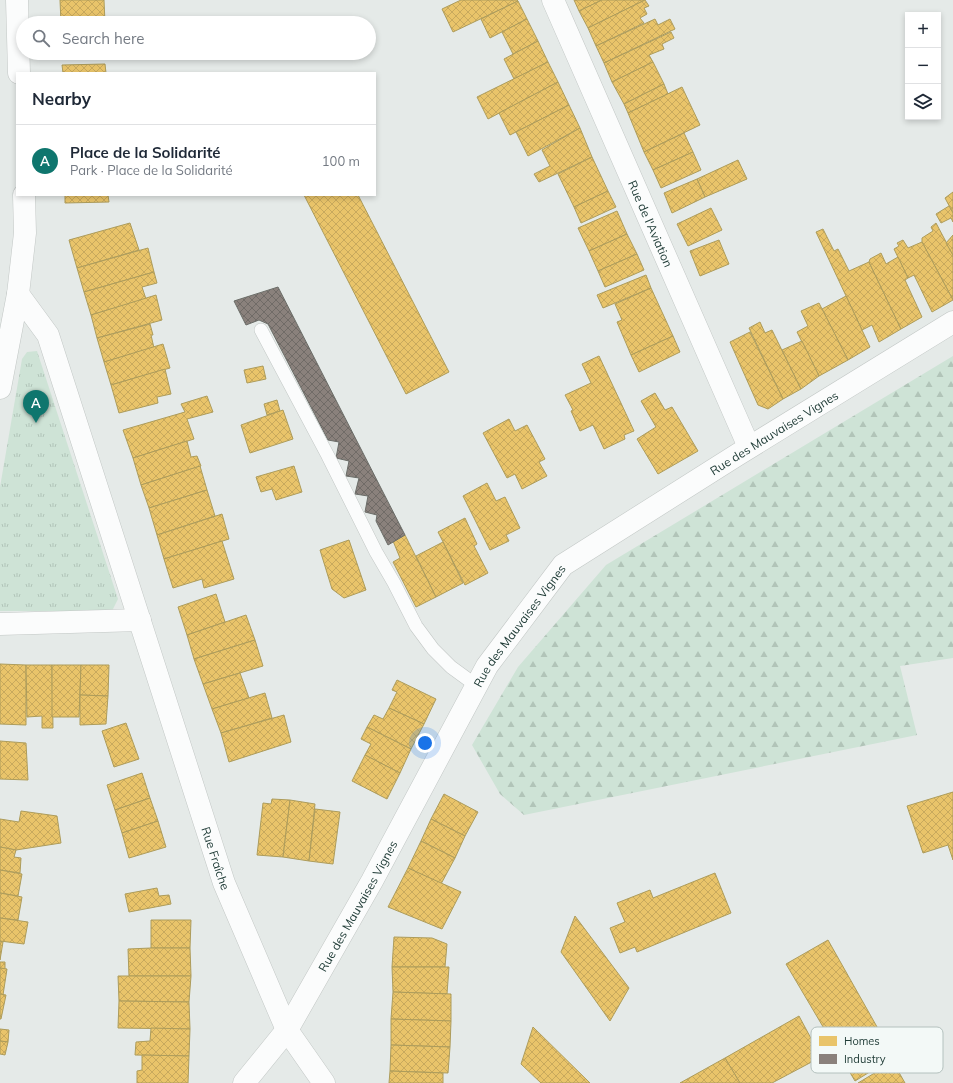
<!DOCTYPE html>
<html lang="en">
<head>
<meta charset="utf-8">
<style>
  :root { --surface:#fff; --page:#f2f2f3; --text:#1f2937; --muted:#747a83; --line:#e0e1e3; --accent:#0f766e }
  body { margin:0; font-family:Mulish,sans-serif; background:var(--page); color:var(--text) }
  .controls { position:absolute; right:12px; top:12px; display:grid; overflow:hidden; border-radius:0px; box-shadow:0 2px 6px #0003 }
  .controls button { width:36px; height:36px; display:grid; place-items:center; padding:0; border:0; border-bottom:1px solid var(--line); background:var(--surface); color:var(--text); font:20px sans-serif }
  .you { position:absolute; left:425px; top:743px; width:14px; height:14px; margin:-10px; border:3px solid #fff; border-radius:50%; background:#1a73e8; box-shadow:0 0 0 6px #1a73e833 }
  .badge { display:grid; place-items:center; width:26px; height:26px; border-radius:50%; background:var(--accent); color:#fff; font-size:13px; font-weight:700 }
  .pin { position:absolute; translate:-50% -33px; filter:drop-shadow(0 1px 2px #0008) }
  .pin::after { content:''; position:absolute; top:21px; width:14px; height:12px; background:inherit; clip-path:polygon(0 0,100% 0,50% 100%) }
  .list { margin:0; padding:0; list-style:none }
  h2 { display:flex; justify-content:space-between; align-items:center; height:52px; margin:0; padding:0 16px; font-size:17px }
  h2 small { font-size:13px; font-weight:400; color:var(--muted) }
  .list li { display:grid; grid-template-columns:26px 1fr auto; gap:12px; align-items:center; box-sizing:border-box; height:72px; padding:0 16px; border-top:1px solid var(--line) }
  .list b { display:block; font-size:15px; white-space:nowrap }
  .list p { margin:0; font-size:13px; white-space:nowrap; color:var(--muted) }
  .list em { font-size:13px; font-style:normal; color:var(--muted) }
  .icon { flex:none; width:22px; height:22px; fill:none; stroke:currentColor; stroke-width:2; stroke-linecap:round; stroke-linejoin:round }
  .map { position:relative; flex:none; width:953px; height:1083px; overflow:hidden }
  .search { position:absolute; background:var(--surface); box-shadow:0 2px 6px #0003; left:16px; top:16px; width:360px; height:44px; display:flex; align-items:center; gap:10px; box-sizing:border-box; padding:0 14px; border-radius:22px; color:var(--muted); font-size:15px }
  .panel { position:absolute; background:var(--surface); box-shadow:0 2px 6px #0003; left:16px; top:72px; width:360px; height:124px; border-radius:0px }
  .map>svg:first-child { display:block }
  .forest { fill:url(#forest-firs) }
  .park { fill:url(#park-tufts) }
  .homes { fill:url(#homes-cross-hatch); stroke:#ad9c5b }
  .industry { fill:url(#industry-cross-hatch); stroke:#6b6d68 }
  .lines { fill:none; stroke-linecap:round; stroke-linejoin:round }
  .service-casing { stroke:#c2c7c5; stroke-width:14 }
  .minor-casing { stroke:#c2c7c5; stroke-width:23 }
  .service { stroke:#fbfcfc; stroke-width:13 }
  .minor { stroke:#fbfcfc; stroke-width:22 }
  .labels { text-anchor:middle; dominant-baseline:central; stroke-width:4; stroke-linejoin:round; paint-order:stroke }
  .street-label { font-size:12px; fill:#223e39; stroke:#f3f9f7 }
  .key { fill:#f3f9f7; stroke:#b4c1be; stroke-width:1 }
  .key-label { font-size:11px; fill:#223e39 }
</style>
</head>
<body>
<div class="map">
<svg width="953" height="1083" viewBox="0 0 953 1083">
  <defs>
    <pattern id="forest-firs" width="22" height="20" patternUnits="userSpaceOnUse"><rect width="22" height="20" fill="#cee3d6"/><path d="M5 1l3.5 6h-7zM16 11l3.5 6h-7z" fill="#b1c4b8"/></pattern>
    <pattern id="park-tufts" width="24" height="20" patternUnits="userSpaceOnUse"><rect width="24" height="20" fill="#cee3d6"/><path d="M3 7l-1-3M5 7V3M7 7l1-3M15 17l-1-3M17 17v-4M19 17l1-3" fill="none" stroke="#b1c4b8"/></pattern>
    <pattern id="homes-cross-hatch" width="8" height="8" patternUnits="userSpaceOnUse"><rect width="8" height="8" fill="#e9c46a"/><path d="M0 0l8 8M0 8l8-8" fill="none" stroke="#c8a95d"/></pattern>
    <pattern id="industry-cross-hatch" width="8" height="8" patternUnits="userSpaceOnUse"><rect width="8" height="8" fill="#8a817c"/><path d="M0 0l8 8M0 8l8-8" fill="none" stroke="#706b67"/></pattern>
  </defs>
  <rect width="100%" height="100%" fill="#e5eae8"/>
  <path class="forest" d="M953,356V658L900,666L917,735L524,815L500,794L472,745L518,667L606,565Z"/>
  <path class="park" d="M37,351L118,599L112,611H0V487L22,359L27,352Z"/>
  <g class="homes">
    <path d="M60,0H104L105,23H61Z"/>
    <path d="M461,0H517L518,1L453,32L442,9Z"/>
    <path d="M574,0H602L579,11Z"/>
    <path d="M602,0H645L588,28L579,11Z"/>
    <path d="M645,0L649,6L644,8L647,14L640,18L644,23L596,46L588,28Z"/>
    <path d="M518,1L527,19L490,38L481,19Z"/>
    <path d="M527,19L538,41L513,54L502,32Z"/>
    <path d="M655,19L658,25L670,19L675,29L604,63L596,46Z"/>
    <path d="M671,32L674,38L662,44L664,49L649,55L653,62L612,82L604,63Z"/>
    <path d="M538,41L548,62L514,79L504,59Z"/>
    <path d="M548,62L558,82L488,119L477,97Z"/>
    <path d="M653,62L664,84L624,104L612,82Z"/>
    <path d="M105,64L106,73H63L62,65Z"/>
    <path d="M558,82L569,105L510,135L499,113Z"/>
    <path d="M664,84L668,94L628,113L624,104Z"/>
    <path d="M682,87L700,125L644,152L628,113Z"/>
    <path d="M569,105L580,128L528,156L516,132Z"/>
    <path d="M580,128L592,157L539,182L534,174L550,166L542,150Z"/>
    <path d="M684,133L693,152L653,170L644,152Z"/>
    <path d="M693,152L701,170L661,188L653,170Z"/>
    <path d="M592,157L608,191L574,207L558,174Z"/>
    <path d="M738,160L747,179L705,197L697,179Z"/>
    <path d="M697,179L705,197L672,213L664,193Z"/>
    <path d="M608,191L616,207L581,223L574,207Z"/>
    <path d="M953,192V213L945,198Z"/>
    <path d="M65,195H108L109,202L65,203Z"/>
    <path d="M304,195H358L449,372L406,394Z"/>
    <path d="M949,206L953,213V222L951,218L941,223L936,214Z"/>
    <path d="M711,208L722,230L688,246L677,224Z"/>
    <path d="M617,211L627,234L589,251L578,228Z"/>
    <path d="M130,223L139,250L77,268L69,240Z"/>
    <path d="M936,223L953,255V300L922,242V238L933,231L931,227Z"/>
    <path d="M823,229L834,251L838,249L849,271L869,262L901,329L879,342L872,325L862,330L816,232Z"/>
    <path d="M627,234L637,254L598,271L589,251Z"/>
    <path d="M953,235V255L946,243Z"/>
    <path d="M719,240L729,264L700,276L690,251Z"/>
    <path d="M903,240L908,248L922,242L953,300L932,312L914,275L908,278L894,249L899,246L897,243Z"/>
    <path d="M148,248L154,272L84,292L77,268Z"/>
    <path d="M881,253L886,264L898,257L908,278L905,280L922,317L901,329L869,262L870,259Z"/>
    <path d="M637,254L644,270L605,287L598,271Z"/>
    <path d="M154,272L157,283L142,287L146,299L91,315L84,292Z"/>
    <path d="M646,275L651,288L603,308L597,295Z"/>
    <path d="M651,288L673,336L631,355L617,322L622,320L615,304Z"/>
    <path d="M156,295L162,320L97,338L91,315Z"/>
    <path d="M846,296L870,347L848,360L822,309Z"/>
    <path d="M819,303L848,360L819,376L797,332L808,326L801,311Z"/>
    <path d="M760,322L765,333L772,330L801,389L783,399L749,328Z"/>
    <path d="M150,324L153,335H151L154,348L104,362L97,338Z"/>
    <path d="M750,332L783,399L768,409L758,405L730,342Z"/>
    <path d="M673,336L680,352L639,372L631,355Z"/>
    <path d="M802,341L819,376L801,389L782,350Z"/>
    <path d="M163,344L170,368L111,385L104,362Z"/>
    <path d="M599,356L634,431L624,435L625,439L604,449L593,425L580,431L571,411L573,410L565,395L591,383L582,364Z"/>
    <path d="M263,366L266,379L247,383L244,370Z"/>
    <path d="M165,369L171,394L157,397L158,403L119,413L111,385Z"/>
    <path d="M655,393L665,410L672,407L698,451L658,474L637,439L656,427L641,401Z"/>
    <path d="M207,396L213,412L187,419L194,439L133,458L123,430L185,412L181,404Z"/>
    <path d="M277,400L280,411L267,415L264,404Z"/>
    <path d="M283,410L293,439L250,453L241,425Z"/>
    <path d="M509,419L515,431L527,425L545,459L539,462L547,476L522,489L515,474L507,478L483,433Z"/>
    <path d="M187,441L191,457L197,456L201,466L141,485L133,458Z"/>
    <path d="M200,466L207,490L149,508L141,485Z"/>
    <path d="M294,466L302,492L276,500L272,489L261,492L256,477Z"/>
    <path d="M487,483L496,501L505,497L520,528L506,535L509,541L490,550L463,496Z"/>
    <path d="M207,490L215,516L157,535L149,508Z"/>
    <path d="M222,514L229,539L164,559L157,535Z"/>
    <path d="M465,518L477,544L474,546L488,573L465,585L438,532Z"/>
    <path d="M405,535L436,597L416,607L393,562L400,558L393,541Z"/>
    <path d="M349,540L366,590L344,598L332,589L320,550Z"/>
    <path d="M222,541L234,579L204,588L202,579L173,588L164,559Z"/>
    <path d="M443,542L463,583L436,597L416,556Z"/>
    <path d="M216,594L225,622L187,635L178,607Z"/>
    <path d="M246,615L255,640L194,659L187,635Z"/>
    <path d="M255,640L263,666L203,684L194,659Z"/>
    <path d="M0,664L26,665V725L0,724Z"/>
    <path d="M26,665H52L53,728H42V716L27,717Z"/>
    <path d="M52,665H81L79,717H52Z"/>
    <path d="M81,665H109L108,696L80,695Z"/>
    <path d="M240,673L249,698L212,709L203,684Z"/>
    <path d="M397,680L436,699L424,724L389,708L397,692L392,690Z"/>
    <path d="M265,693L272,718L221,733L212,709Z"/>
    <path d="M80,695L108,696L106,724L80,725Z"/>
    <path d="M389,708L424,724L411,749L367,727L374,715L383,719Z"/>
    <path d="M284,715L291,742L229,762L221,733Z"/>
    <path d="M126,723L139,759L114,767L102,731Z"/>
    <path d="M367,727L411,749L400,773L365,755L371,744L361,739Z"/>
    <path d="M0,741L26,743L28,780L0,779Z"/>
    <path d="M365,755L400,773L387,799L352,781Z"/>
    <path d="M142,773L150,798L115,810L107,785Z"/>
    <path d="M953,792V860L948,845L923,853L907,806Z"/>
    <path d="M444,794L478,812L465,836L431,819Z"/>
    <path d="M150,798L158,821L122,833L115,810Z"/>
    <path d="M272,799L290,800L283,857L257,855L263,803L271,804Z"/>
    <path d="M290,800L315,804L309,861L283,857Z"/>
    <path d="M315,809L340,812L333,864L309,861Z"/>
    <path d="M21,811L57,816L61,843L16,850L0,847V819L19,822Z"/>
    <path d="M431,819L465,836L455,858L421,841Z"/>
    <path d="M158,821L166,847L129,858L122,833Z"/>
    <path d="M421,841L455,858L441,884L408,868Z"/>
    <path d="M0,847L16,850L14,857L21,858L20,873L0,870Z"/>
    <path d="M408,868L461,892L442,929L388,907Z"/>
    <path d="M0,870L22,874L18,896L0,893Z"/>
    <path d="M715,873L731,913L637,952L635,947L620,953L610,928L625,922L617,903L650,890L653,898Z"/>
    <path d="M157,888L159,896L169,895L171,904L129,912L125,894Z"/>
    <path d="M0,893L22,897L18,920L0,918Z"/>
    <path d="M575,916L629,988L610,1021L561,952Z"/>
    <path d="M0,918L28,922L24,944L0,941Z"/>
    <path d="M151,920H191L190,948H151Z"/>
    <path d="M394,937L432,938L447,944L445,967H392Z"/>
    <path d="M828,940L894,1057L855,1081L786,964Z"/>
    <path d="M0,941L3,942L0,960Z"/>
    <path d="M151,948H190L191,976H129L128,949Z"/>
    <path d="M0,962H5V969L0,968Z"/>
    <path d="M392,967H449L447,994L393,992Z"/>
    <path d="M0,968L7,969L3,995L0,994Z"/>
    <path d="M118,976H191L189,1002L119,1001Z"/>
    <path d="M393,992L451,994V1021L391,1019Z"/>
    <path d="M0,994L6,995L1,1019H0Z"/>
    <path d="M119,1001L189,1002L190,1029L118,1028Z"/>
    <path d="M799,1016L821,1057L772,1083H740L725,1058Z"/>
    <path d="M391,1019L451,1021L450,1047L391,1045Z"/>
    <path d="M533,1027L590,1083H541L521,1064Z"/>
    <path d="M151,1028L190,1029L189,1056L135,1055L136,1042L150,1041Z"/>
    <path d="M0,1029L9,1030L8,1042L0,1041Z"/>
    <path d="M0,1041L8,1042L5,1055L0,1054Z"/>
    <path d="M391,1045L450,1047L448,1073L390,1071Z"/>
    <path d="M142,1055L189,1056L188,1083H137V1071L142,1070Z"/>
    <path d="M725,1058L740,1083H680Z"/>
    <path d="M893,1062L905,1083H858Z"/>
    <path d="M390,1071L443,1073V1083H389Z"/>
  </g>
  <path class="industry" d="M278,287L405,535L388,545L376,521L377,515L365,512L368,496L355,494L359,478L346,476L349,461L336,458L339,442L328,440L268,324L259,320L246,325L234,301Z"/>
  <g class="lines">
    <defs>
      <path id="service" d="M261,330L328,456L376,552L394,583L416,626L433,649L451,667L477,686"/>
      <g id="minor">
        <path d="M17,0L19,73"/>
        <path id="s1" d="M553,0L749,447"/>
        <path d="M18,294L25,233L24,195"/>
        <path id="s2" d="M0,388L18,294L48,335L224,883L287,1030L324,1083"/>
        <path d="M0,624L140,620"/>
        <path id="s3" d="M244,1083L287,1030L372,881L487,666L563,565L737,455L953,322"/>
      </g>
    </defs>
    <use href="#service" class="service-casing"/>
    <use href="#minor" class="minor-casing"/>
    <use href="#service" class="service"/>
    <use href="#minor" class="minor"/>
  </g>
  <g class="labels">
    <g class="street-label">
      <text stroke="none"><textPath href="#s1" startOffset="244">Rue de l'Aviation</textPath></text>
      <text stroke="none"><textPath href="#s3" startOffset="859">Rue des Mauvaises Vignes</textPath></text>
      <text stroke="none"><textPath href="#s3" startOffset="535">Rue des Mauvaises Vignes</textPath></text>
      <text stroke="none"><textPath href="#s2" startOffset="696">Rue Fraîche</textPath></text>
      <text stroke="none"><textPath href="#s3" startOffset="211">Rue des Mauvaises Vignes</textPath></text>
    </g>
  </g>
  <rect x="811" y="1027" width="132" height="46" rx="6" class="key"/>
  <rect x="819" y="1036" width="18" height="10" fill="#e9c46a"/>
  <rect x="819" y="1054" width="18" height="10" fill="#8a817c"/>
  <g class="key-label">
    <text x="844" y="1045">Homes</text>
    <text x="844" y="1063">Industry</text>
  </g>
</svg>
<div class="controls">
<button>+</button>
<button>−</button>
<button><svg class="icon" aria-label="layers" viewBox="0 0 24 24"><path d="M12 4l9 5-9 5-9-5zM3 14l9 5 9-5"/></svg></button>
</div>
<div class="you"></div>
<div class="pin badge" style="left:36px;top:423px">A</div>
<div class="search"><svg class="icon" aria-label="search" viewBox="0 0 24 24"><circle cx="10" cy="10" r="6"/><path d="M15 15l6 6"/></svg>Search here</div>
<section class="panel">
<h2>Nearby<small></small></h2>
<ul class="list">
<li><span class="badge">A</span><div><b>Place de la Solidarité</b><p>Park · Place de la Solidarité</p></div><em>100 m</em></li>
</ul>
</section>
</div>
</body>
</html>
